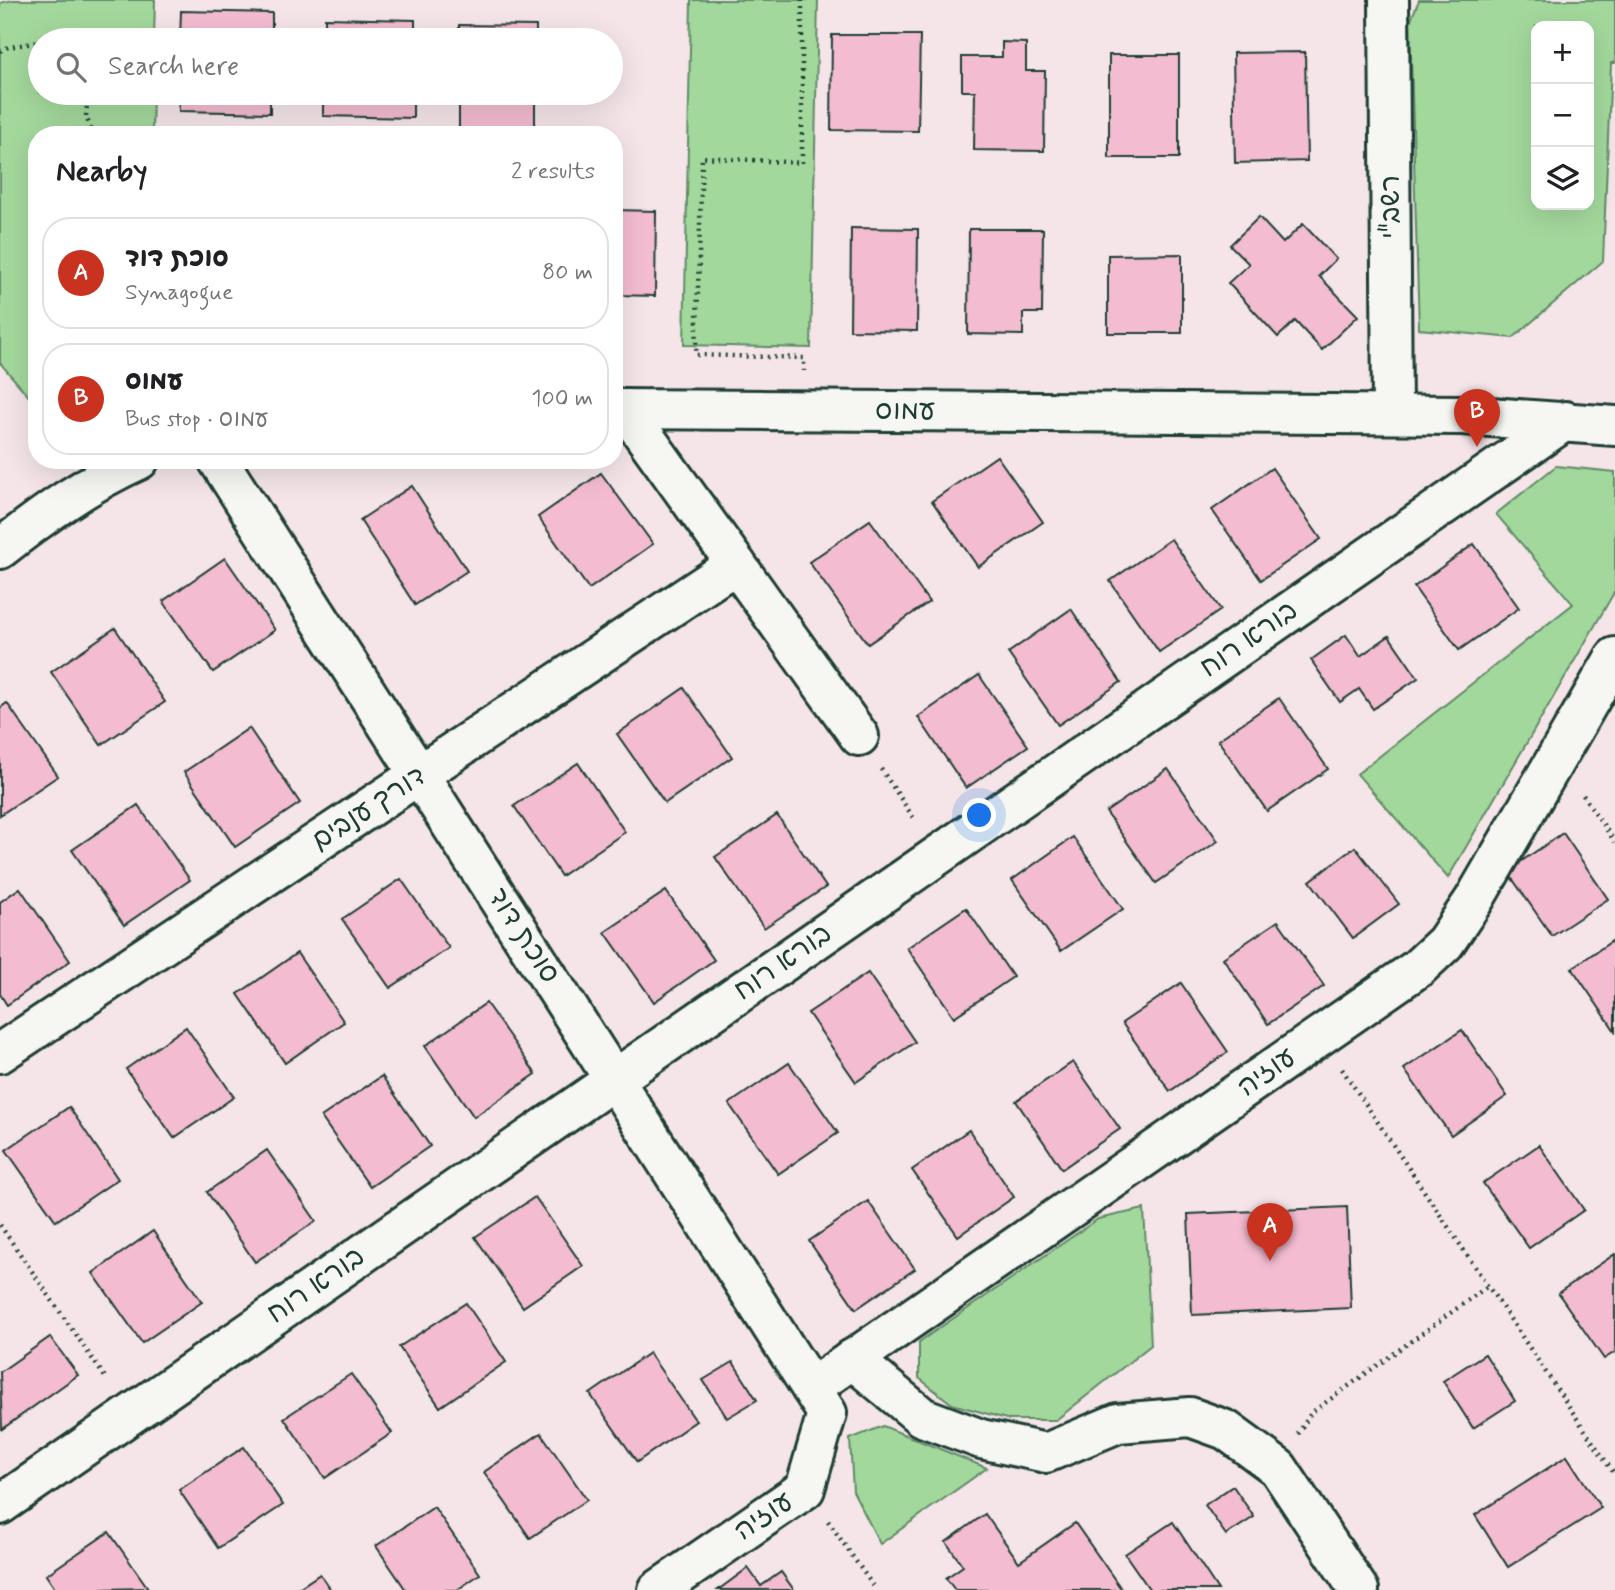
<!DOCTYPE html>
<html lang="en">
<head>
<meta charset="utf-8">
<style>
  :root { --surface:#fff; --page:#f6f6f6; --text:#202124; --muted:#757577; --line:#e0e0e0; --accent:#c8321e }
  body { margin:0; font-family:Mynerve,"Playpen Sans Hebrew",sans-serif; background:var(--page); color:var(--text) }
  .controls { position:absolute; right:21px; top:21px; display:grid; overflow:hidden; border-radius:14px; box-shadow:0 7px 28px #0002 }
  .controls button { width:63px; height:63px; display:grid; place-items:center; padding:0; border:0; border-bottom:2px solid var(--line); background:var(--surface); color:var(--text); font:35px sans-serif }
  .you { position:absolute; left:980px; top:816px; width:24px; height:24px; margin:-18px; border:5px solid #fff; border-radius:50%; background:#1a73e8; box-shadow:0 0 0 10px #1a73e833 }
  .badge { display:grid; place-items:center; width:46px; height:46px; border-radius:50%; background:var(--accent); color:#fff; font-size:23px; font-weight:700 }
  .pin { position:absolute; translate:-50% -58px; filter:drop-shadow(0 2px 4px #0008) }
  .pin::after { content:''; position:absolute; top:37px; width:24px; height:21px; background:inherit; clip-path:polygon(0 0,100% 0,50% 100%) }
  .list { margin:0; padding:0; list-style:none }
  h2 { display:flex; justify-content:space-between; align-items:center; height:91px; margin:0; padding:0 28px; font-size:30px }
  h2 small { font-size:23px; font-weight:400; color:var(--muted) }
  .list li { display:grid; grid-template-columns:46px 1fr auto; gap:21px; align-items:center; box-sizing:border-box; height:112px; margin:0 14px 14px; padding:0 14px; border:2px solid var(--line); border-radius:28px }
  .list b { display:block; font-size:26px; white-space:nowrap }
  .list p { margin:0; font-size:23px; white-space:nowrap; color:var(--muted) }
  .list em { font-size:23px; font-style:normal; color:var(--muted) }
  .icon { flex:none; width:38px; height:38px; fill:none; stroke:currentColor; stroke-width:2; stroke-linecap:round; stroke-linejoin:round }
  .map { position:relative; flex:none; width:1615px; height:1590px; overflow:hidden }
  .search { position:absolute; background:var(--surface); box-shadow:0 7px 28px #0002; left:28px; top:28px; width:595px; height:77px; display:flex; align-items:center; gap:18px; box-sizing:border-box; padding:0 24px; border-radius:38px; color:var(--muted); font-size:26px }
  .panel { position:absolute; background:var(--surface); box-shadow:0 7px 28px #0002; left:28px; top:126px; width:595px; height:343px; border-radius:28px }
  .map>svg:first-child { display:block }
  .green { fill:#a3d89c; stroke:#618a68; stroke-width:2; fill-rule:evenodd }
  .building { fill:#f4bcd1; stroke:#1f3d34; stroke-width:2 }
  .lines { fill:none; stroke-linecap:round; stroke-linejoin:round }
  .minor-casing { stroke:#1f3d34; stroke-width:44 }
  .path { stroke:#1f3d34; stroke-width:4.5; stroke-dasharray:2 5; stroke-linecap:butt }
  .minor { stroke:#f6f6f2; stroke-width:38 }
  .labels { text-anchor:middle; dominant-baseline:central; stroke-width:5; stroke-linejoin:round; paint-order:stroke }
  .street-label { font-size:28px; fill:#1f3d34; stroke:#f6f6f2 }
</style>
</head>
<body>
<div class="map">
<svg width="1615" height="1590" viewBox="0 0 1615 1590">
  <rect width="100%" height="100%" fill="#f5e5e8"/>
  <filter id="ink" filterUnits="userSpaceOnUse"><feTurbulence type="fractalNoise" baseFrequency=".0143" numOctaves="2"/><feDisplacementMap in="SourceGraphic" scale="14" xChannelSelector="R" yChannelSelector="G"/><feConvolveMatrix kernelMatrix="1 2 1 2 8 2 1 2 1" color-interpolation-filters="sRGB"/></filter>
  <g filter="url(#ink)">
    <g class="green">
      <path d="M13,0H155L154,40H40V93H153L152,135H37V406L0,363V3Z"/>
      <path d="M691,0H818L811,348L684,345Z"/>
      <path d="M1419,0H1615V63H1611L1603,261L1513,338L1419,329L1410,22ZM1589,26V205H1536V26Z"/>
      <path d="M1556,466L1615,472V591L1448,878L1357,774L1573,604L1496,514Z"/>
      <path d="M1144,1209L1151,1345L1056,1420H1010L952,1404L919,1378V1342L1098,1219Z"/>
      <path d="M883,1426L987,1468L880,1544L853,1491L850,1439Z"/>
    </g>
    <g class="building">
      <path d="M181,11L272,13V40H180Z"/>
      <path d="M325,18L415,20V40H325Z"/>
      <path d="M459,25L536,26V40H459Z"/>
      <path d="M832,35H920L918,131L831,130Z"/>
      <path d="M1002,42L1026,43V71H1045L1044,151L974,150L975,91H962V57H1002Z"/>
      <path d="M1305,52L1307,161L1235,163L1233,53Z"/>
      <rect x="1109" y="55" width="70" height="103"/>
      <path d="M179,93H270V113L179,111Z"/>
      <path d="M323,93H413V118L323,116Z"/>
      <rect x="459" y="93" width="76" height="42"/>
      <path d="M614,210L656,211L655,296L614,295Z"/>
      <path d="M1259,217L1283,243L1303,224L1336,259L1319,276L1358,316L1322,350L1295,321L1278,337L1228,283L1249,264L1230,245Z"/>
      <path d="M851,228L918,229L917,331L850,330Z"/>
      <path d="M969,229H1043L1042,313H1023V335L968,334Z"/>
      <path d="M1182,254V333H1108V255Z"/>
      <path d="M997,456L1043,522L978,567L932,501Z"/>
      <path d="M1272,468L1321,539L1261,580L1212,510Z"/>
      <path d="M601,473L653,544L589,589L538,517Z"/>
      <path d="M412,486L467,571L415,605L360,520Z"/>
      <path d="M870,520L929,602L868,644L809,562Z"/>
      <path d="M1171,539L1221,610L1159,652L1110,581Z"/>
      <path d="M1474,544L1519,608L1459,650L1414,587Z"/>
      <path d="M225,558L275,630L213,672L163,601Z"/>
      <path d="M1071,609L1121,682L1058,725L1008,653Z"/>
      <path d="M115,628L165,702L101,745L51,672Z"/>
      <path d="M1346,635L1360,656L1389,636L1418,678L1373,709L1359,689L1340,702L1311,660Z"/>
      <path d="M979,675L1028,746L966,788L918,717Z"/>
      <path d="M684,688L732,757L665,803L617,734Z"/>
      <path d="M1279,698L1328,769L1267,811L1218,740Z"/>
      <path d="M7,703L58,776L0,815V708Z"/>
      <path d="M249,728L300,803L235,847L184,772Z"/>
      <path d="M578,763L625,832L561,876L514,806Z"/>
      <path d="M1168,769L1218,841L1156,883L1106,812Z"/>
      <path d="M138,805L190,880L124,925L72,850Z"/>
      <path d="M777,815L826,887L764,928L715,857Z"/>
      <path d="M1563,833L1608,899L1552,936L1507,871Z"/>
      <path d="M1073,837L1123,909L1061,951L1012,880Z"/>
      <path d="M1355,847L1399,904L1353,938L1310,881Z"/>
      <path d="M401,879L449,948L390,988L342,919Z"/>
      <path d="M20,888L70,961L7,1005L0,994V902Z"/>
      <path d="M666,891L714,960L654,1002L605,932Z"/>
      <path d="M966,908L1013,977L954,1017L907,948Z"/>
      <path d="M1278,921L1324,986L1268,1024L1223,958Z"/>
      <path d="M1615,939V1031L1572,968Z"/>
      <path d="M297,953L344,1022L285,1063L238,994Z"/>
      <path d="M868,973L915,1042L856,1082L808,1013Z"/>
      <path d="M1181,983L1228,1052L1170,1091L1122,1023Z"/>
      <path d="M486,1003L536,1074L474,1117L425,1046Z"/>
      <path d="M186,1027L234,1097L174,1138L126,1069Z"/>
      <path d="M1462,1030L1507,1096L1451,1135L1404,1069Z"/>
      <path d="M1073,1062L1120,1129L1062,1169L1016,1101Z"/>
      <path d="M789,1063L838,1133L778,1174L729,1104Z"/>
      <path d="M382,1076L430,1146L370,1187L321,1117Z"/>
      <path d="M69,1107L118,1179L56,1221L6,1150Z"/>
      <path d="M969,1130L1014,1197L958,1236L912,1170Z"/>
      <path d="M1539,1145L1584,1210L1529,1248L1483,1183Z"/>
      <path d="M267,1150L316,1221L255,1262L207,1192Z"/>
      <path d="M535,1197L583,1266L523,1307L475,1237Z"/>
      <path d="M868,1201L915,1269L856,1309L809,1241Z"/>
      <path d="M1347,1207L1351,1308L1192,1315L1188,1214Z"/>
      <path d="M153,1231L202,1302L142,1343L93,1273Z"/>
      <path d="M1615,1254V1352L1604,1359L1558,1293Z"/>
      <path d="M466,1303L506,1362L440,1407L399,1347Z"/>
      <path d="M50,1337L78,1375L2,1429L0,1372Z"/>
      <path d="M649,1353L696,1421L637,1462L590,1394Z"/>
      <path d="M1485,1354L1515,1401L1473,1428L1443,1381Z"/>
      <path d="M733,1362L757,1400L727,1418L703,1380Z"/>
      <path d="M351,1374L392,1433L325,1478L284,1418Z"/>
      <path d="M541,1433L587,1500L530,1538L484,1472Z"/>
      <path d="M244,1447L283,1505L218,1548L179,1490Z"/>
      <path d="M1567,1456L1601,1508L1508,1567L1475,1515Z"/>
      <path d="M1233,1486L1254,1517L1226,1535L1205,1505Z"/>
      <path d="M434,1507L480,1574L457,1590H406L376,1546Z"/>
      <path d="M985,1514L1019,1562L1075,1523L1122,1590H955L946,1578L963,1566L946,1542Z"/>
      <path d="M1173,1522L1218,1590H1150L1125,1554Z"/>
      <path d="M109,1532L148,1588L56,1590L46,1575Z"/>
      <path d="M748,1568L761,1586L781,1572L794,1590H718Z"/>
      <path d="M320,1574L331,1590H296Z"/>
    </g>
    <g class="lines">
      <defs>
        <g id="minor">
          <path d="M1389,0L1392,414"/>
          <path d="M614,409L1462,415L1615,426"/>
          <path d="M625,409L859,736"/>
          <path d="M218,460L827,1413L805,1489L658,1590"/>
          <path d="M0,549C44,514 88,483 139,460"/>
          <path d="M0,1053L736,564"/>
          <path d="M852,1359L922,1417L981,1439L1046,1453L1118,1423L1190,1417L1226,1430L1278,1468L1359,1590"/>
          <path d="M811,1388L1418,968L1445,943L1474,900L1615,657"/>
          <path d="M0,1505L1565,421"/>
        </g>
      </defs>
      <use href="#minor" class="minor-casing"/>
      <g class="path">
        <path d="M802,0V163L702,157L696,355L804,358V371"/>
        <path d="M0,51L8,47L40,42"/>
        <path d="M88,93L86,116L93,135"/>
        <path d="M881,769L915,820"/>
        <path d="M1583,795L1615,842"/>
        <path d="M1342,1069L1615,1475"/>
        <path d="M0,1225L107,1380"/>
        <path d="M1298,1434L1311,1413L1488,1286"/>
        <path d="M828,1521L876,1590"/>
      </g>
      <use href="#minor" class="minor"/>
    </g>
  </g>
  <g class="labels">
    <g class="street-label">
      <text transform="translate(1391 207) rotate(-90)">רשב"י</text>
      <text x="905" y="411">עמוס</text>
      <text transform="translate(1249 640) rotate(-35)">בורא רוח</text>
      <text transform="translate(369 809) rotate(-33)">דורך ענבים</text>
      <text transform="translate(523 936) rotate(57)">סוכת דוד</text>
      <text transform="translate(783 963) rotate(-35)">בורא רוח</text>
      <text transform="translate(1267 1073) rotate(-35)">עוזיה</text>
      <text transform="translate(316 1286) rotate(-35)">בורא רוח</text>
      <text transform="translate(764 1517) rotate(-34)">עוזיה</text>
    </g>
  </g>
</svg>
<div class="controls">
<button>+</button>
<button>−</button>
<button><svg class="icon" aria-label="layers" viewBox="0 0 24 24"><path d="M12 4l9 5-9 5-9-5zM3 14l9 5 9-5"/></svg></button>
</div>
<div class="you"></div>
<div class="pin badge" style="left:1270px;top:1261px">A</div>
<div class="pin badge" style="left:1477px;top:447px">B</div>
<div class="search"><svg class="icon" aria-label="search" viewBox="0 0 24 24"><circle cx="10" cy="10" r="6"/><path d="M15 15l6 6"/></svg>Search here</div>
<section class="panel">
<h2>Nearby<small>2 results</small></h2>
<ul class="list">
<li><span class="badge">A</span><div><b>סוכת דוד</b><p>Synagogue</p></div><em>80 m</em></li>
<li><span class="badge">B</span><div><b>עמוס</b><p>Bus stop · עמוס</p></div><em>100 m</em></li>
</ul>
</section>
</div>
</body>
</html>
